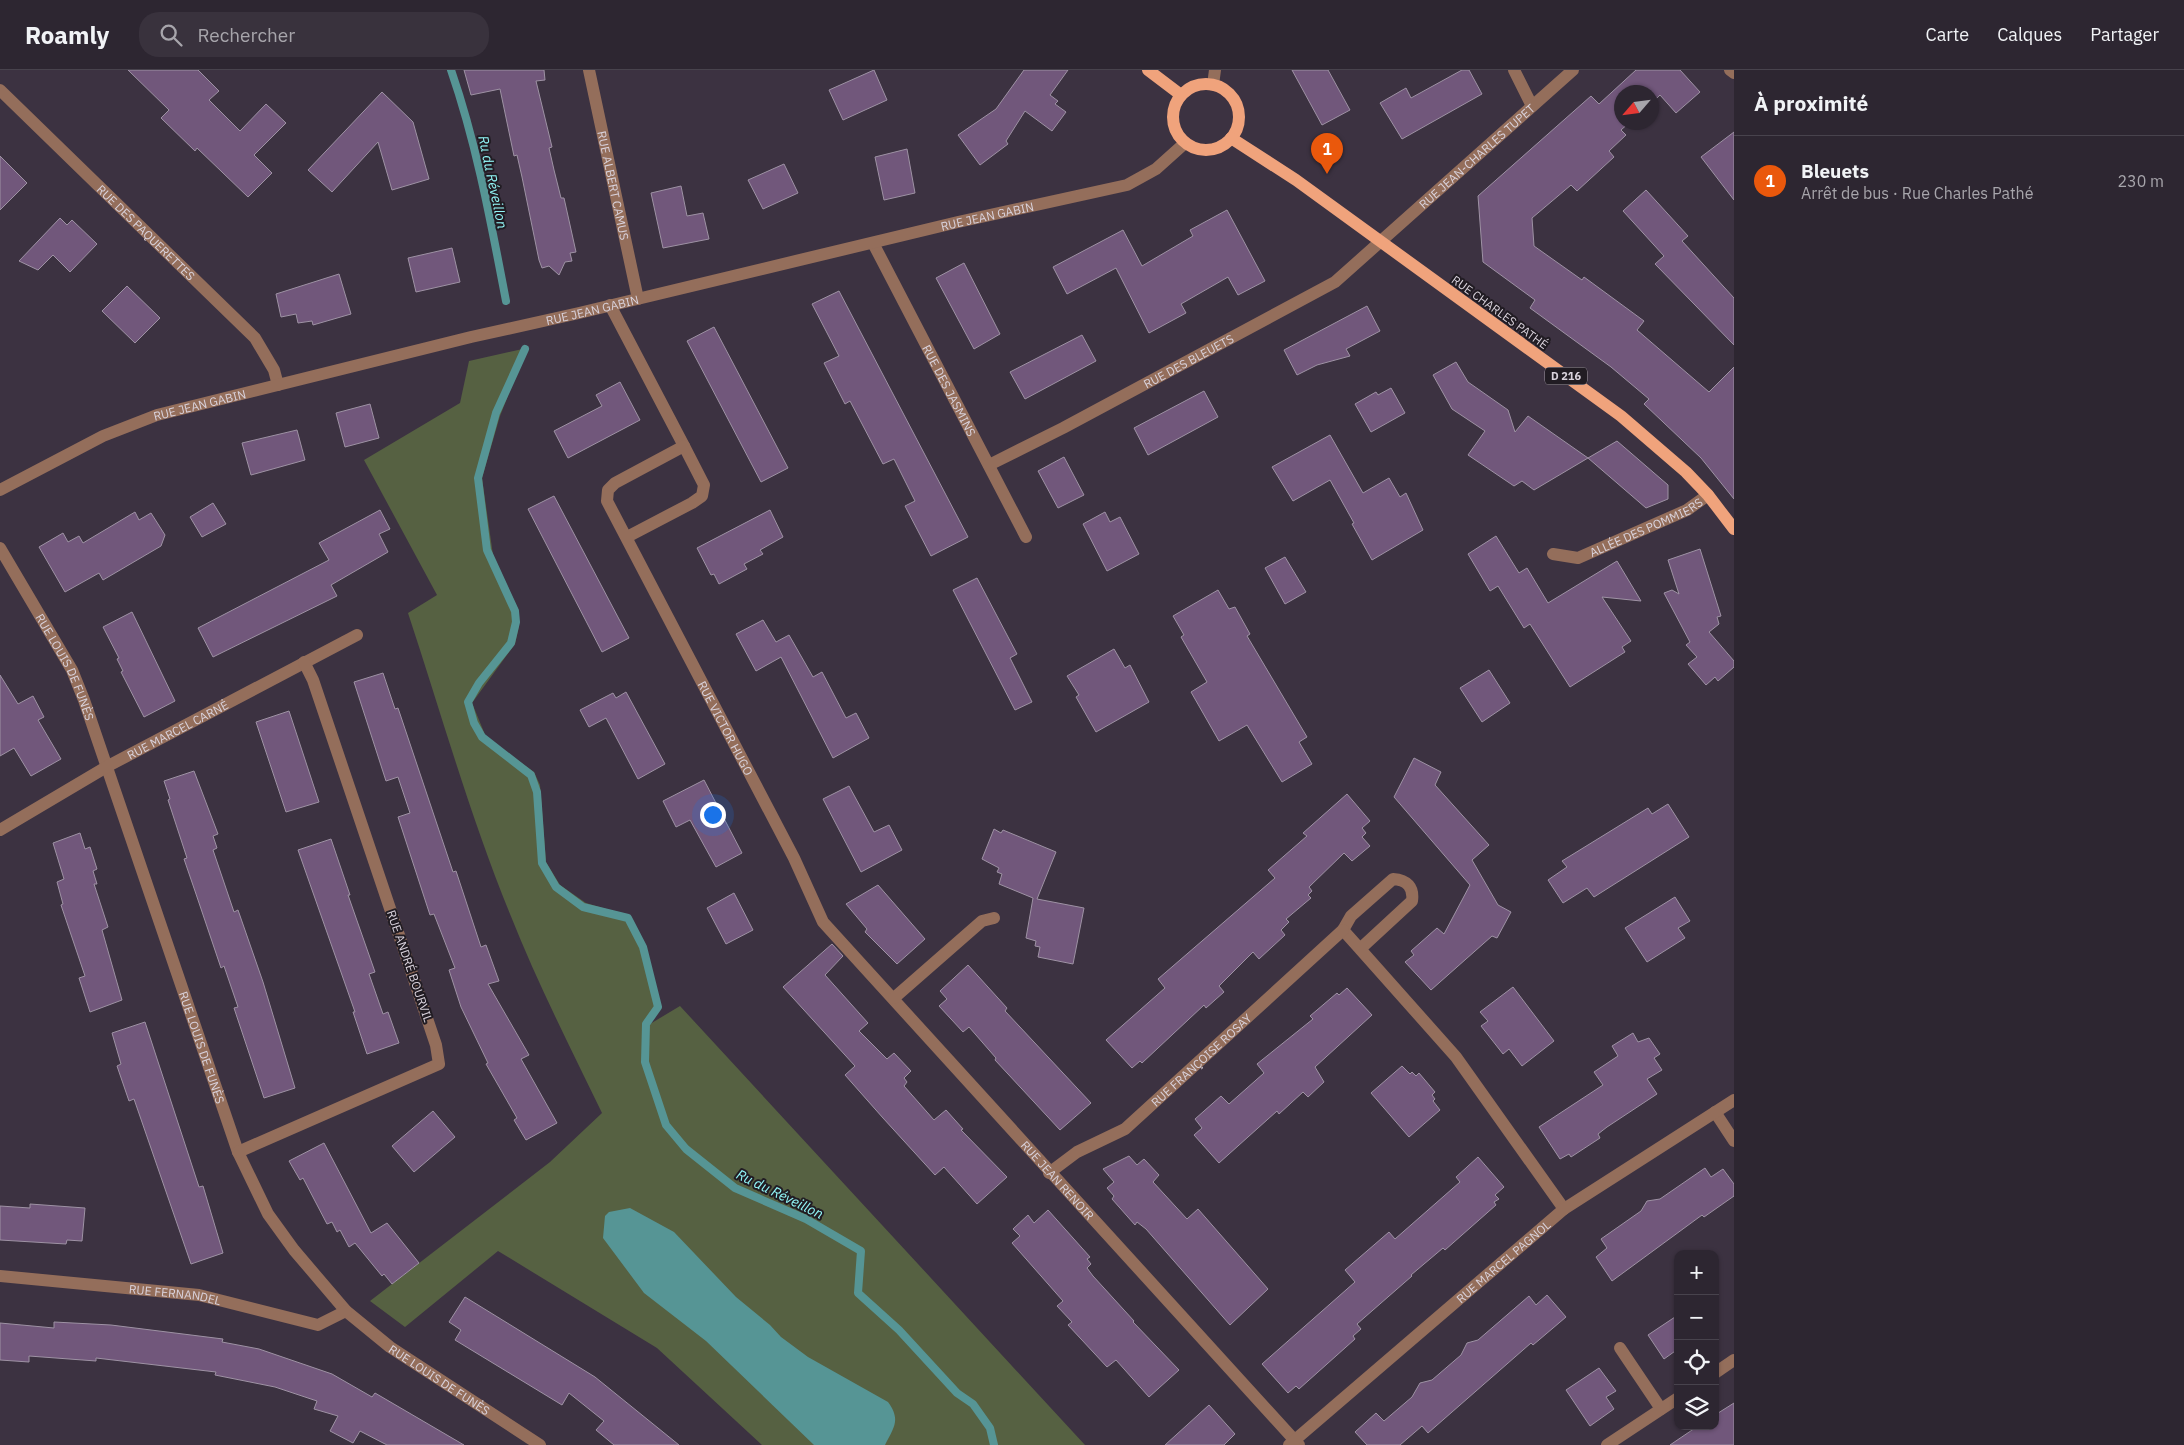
<!DOCTYPE html>
<html lang="fr">
<head>
<meta charset="utf-8">
<style>
  :root { --surface:#2d2631; --page:#39323d; --text:#f1f3f6; --muted:#a7a5ab; --line:#48434d; --accent:#ea580c }
  body { margin:0; font-family:"IBM Plex Sans",sans-serif; background:var(--page); color:var(--text) }
  .controls { position:absolute; right:15px; bottom:15px; display:grid; overflow:hidden; border-radius:10px; box-shadow:0 1px 4px #0004 }
  .controls button { width:45px; height:45px; display:grid; place-items:center; padding:0; border:0; border-bottom:1px solid var(--line); background:var(--surface); color:var(--text); font:25px sans-serif }
  .compass { position:absolute; left:1614px; top:15px; width:45px; height:45px; border-radius:50%; background:var(--surface); box-shadow:0 1px 4px #0004; rotate:242deg }
  .you { position:absolute; left:712px; top:744px; width:18px; height:18px; margin:-12px; border:4px solid #fff; border-radius:50%; background:#1a73e8; box-shadow:0 0 0 8px #1a73e833 }
  .badge { display:grid; place-items:center; width:32px; height:32px; border-radius:50%; background:var(--accent); color:#fff; font-size:16px; font-weight:700 }
  .pin { position:absolute; translate:-50% -41px; filter:drop-shadow(0 1px 2px #0008) }
  .pin::after { content:''; position:absolute; top:26px; width:18px; height:15px; background:inherit; clip-path:polygon(0 0,100% 0,50% 100%) }
  .list { margin:0; padding:0; list-style:none }
  h2 { display:flex; justify-content:space-between; align-items:center; height:65px; margin:0; padding:0 20px; font-size:21px }
  h2 small { font-size:16px; font-weight:400; color:var(--muted) }
  .list li { display:grid; grid-template-columns:32px 1fr auto; gap:15px; align-items:center; box-sizing:border-box; height:90px; padding:0 20px; border-top:1px solid var(--line) }
  .list b { display:block; font-size:19px; white-space:nowrap }
  .list p { margin:0; font-size:16px; white-space:nowrap; color:var(--muted) }
  .list em { font-size:16px; font-style:normal; color:var(--muted) }
  .icon { flex:none; width:28px; height:28px; fill:none; stroke:currentColor; stroke-width:2; stroke-linecap:round; stroke-linejoin:round }
  .map { position:relative; flex:none; width:1734px; height:1375px; overflow:hidden }
  header { display:flex; align-items:center; gap:30px; box-sizing:border-box; height:70px; padding:0 25px; background:var(--surface); border-bottom:1px solid var(--line) }
  header strong { font-size:24px }
  nav { display:flex; gap:28px; margin-inline-start:auto; font-size:18px }
  .search { width:350px; height:45px; background:var(--page); display:flex; align-items:center; gap:12px; box-sizing:border-box; padding:0 18px; border-radius:20px; color:var(--muted); font-size:19px }
  main { display:flex }
  aside { flex:1; background:var(--surface) }
  .map>svg:first-child { display:block }
  .green { fill:#566142 }
  .water { fill:#569595 }
  .lines { fill:none; stroke-linecap:round; stroke-linejoin:round }
  .stream { stroke:#569595; stroke-width:8 }
  .building { fill:#71577b; stroke:#9e92a4 }
  .minor { stroke:#946e5b; stroke-width:12 }
  .major { stroke:#f0a37c; stroke-width:12 }
  .labels { text-anchor:middle; dominant-baseline:central; stroke-width:4; stroke-linejoin:round; paint-order:stroke }
  .shield { fill:#211c23; stroke:#a29ba4; stroke-width:1 }
  .shield-label { font-size:11px; font-weight:bold; fill:#d9d2dc }
  .street-label { font-size:12px; fill:#d9d2dc; stroke:#211c23 }
  .water-label { font-size:14px; font-style:italic; fill:#92f7f8; stroke:#211c23 }
</style>
</head>
<body>
<header>
<strong>Roamly</strong>
<div class="search"><svg class="icon" aria-label="search" viewBox="0 0 24 24"><circle cx="10" cy="10" r="6"/><path d="M15 15l6 6"/></svg>Rechercher</div>
<nav><a>Carte</a><a>Calques</a><a>Partager</a></nav>
</header>
<main>
<div class="map">
<svg width="1734" height="1375" viewBox="0 0 1734 1375">
  <rect width="100%" height="100%" fill="#3c3241"/>
  <path class="green" d="M527,278L500,346L482,408L493,485L519,541V556L515,574L472,633L486,667L534,702L540,715L546,792L560,815L586,833L630,846L646,881L660,939L650,954L680,936L1085,1375H762L657,1278L498,1181L405,1257L370,1231L550,1092L602,1043C570,977 537,912 510,844C470,746 441,643 408,543L437,525L364,390L460,333L469,291Z"/>
  <path class="water" d="M630,1138L674,1162L736,1227L770,1255L781,1267L808,1287L888,1332C901,1350 894,1357 885,1375H814L706,1271L644,1223L603,1168L605,1146L609,1142Z"/>
  <g class="lines">
    <g class="stream">
      <path d="M451,0C477,75 491,153 506,231"/>
      <path d="M525,279L496,343L478,408L487,480L515,541L516,552L511,573L479,613L468,632L474,653L482,667L531,705L537,722L542,793L556,817L583,837L628,848L643,877L658,937L646,954L645,992L666,1055L686,1079L735,1118L806,1149L861,1181L858,1223L899,1260L957,1323L973,1334L990,1358L994,1375"/>
    </g>
  </g>
  <g class="building">
    <path d="M128,0H198L219,21L209,30L240,61L266,34L286,53L254,85L272,103L248,127L197,78L195,81L161,48L169,40Z"/>
    <path d="M464,0H544L545,10L536,11L552,77L549,78L554,100L561,128H564L576,182L570,183L572,191L565,192L559,205L549,196L542,198L539,190L522,107L517,85L514,86L500,19L471,25Z"/>
    <path d="M874,0L887,30L843,50L829,20Z"/>
    <path d="M1024,0H1068L1050,25L1058,31L1055,34L1066,42L1052,61L1025,41L1006,71L1008,74L980,95L958,65L996,39Z"/>
    <path d="M1292,0H1328L1350,40L1322,55Z"/>
    <path d="M1462,0H1469L1482,24L1402,69L1380,33L1406,18L1411,28Z"/>
    <path d="M1636,0H1680L1700,22L1676,43L1660,25L1652,33V22H1622V52H1630L1621,60L1626,65L1609,81L1614,87L1577,121L1571,115L1532,148L1534,176L1582,210L1584,207L1644,251L1637,260L1709,322L1734,297V429L1701,388L1644,334L1649,329L1611,297L1530,238L1535,230L1483,192L1478,126L1591,26L1599,34Z"/>
    <path d="M382,22L413,52L429,109L392,120L378,72L332,122L308,100Z"/>
    <path d="M1734,62V130L1701,87Z"/>
    <path d="M907,79L915,123L884,130L875,87Z"/>
    <path d="M0,86L27,113L0,140Z"/>
    <path d="M784,94L798,123L763,139L748,110Z"/>
    <path d="M681,116L687,146L703,143L709,169L663,178L651,123Z"/>
    <path d="M1646,120L1688,166L1682,171L1734,228V275L1655,194L1664,186L1623,141Z"/>
    <path d="M1227,140L1265,211L1238,225L1228,207L1181,234L1186,243L1149,263L1116,198L1067,224L1053,197L1123,160L1142,196L1193,166L1190,160Z"/>
    <path d="M60,148L67,155L72,150L97,174L70,202L53,185L38,200L19,191Z"/>
    <path d="M452,178L460,212L416,222L408,188Z"/>
    <path d="M964,193L1000,264L974,279L936,208Z"/>
    <path d="M339,204L351,244L313,255L312,251L298,253L296,244L281,247L276,224Z"/>
    <path d="M127,216L160,248L135,273L102,241Z"/>
    <path d="M839,221L968,467L931,486L905,436L915,431L894,389L883,394L850,331L845,334L824,293L839,286L812,234Z"/>
    <path d="M1367,236L1380,261L1346,279L1350,286L1317,295L1297,305L1284,280Z"/>
    <path d="M714,257L788,398L761,412L687,271Z"/>
    <path d="M1082,265L1096,291L1025,329L1010,302Z"/>
    <path d="M1456,292L1468,312L1508,340L1515,362L1528,346L1588,388L1617,371L1668,415V429L1646,438L1588,388L1534,420L1522,411L1514,416L1468,385L1485,361L1452,339L1433,305Z"/>
    <path d="M620,312L640,350L568,388L554,361L602,336L596,325Z"/>
    <path d="M1391,318L1405,343L1371,362L1355,334L1376,322L1378,325Z"/>
    <path d="M1204,321L1218,347L1148,385L1134,358Z"/>
    <path d="M370,334L379,368L345,377L336,343Z"/>
    <path d="M297,360L305,390L251,405L242,373Z"/>
    <path d="M1330,365L1363,423L1389,408L1400,427L1406,423L1423,460L1372,490L1352,454L1354,453L1330,410L1293,431L1272,397Z"/>
    <path d="M1064,387L1084,425L1058,438L1038,401Z"/>
    <path d="M554,426L629,568L602,582L528,439Z"/>
    <path d="M213,433L226,454L202,467L190,447Z"/>
    <path d="M380,440L390,459L379,464L388,482L331,515L337,526L213,587L198,558L329,490L319,473Z"/>
    <path d="M770,440L783,467L760,480L763,484L744,494L747,499L719,514L714,504L711,505L697,478Z"/>
    <path d="M135,442L139,450L151,443L165,465L161,476L103,510L99,503L65,522L39,477L63,463L68,472L79,466L83,473Z"/>
    <path d="M1105,442L1110,452L1120,447L1139,484L1107,501L1083,454Z"/>
    <path d="M1496,466L1519,503L1527,498L1548,533L1617,491L1641,531L1602,527L1631,571L1622,577L1625,582L1570,617L1530,554L1524,558L1498,516L1490,521L1468,484Z"/>
    <path d="M1700,479L1721,546L1717,547L1719,554L1709,562L1734,591V597L1718,611L1715,607L1706,615L1688,594L1697,587L1686,575L1690,572L1664,523L1672,520L1679,524L1668,490Z"/>
    <path d="M1285,487L1306,522L1285,534L1265,498Z"/>
    <path d="M977,508L1017,584L1010,588L1032,632L1015,640L953,520Z"/>
    <path d="M1218,520L1229,539L1235,537L1250,564L1247,566L1307,667L1299,672L1312,694L1282,712L1247,655L1219,671L1191,622L1207,612L1181,567L1184,565L1173,546Z"/>
    <path d="M132,542L175,631L144,647L121,602L123,601L117,589L119,588L103,557Z"/>
    <path d="M763,550L776,572L789,565L813,607L822,602L846,648L856,643L869,668L833,688L781,587L756,601L736,564Z"/>
    <path d="M1114,579L1125,598L1130,595L1149,632L1096,662L1076,627L1079,625L1067,606Z"/>
    <path d="M1489,600L1510,633L1482,652L1460,618Z"/>
    <path d="M383,603L395,639L398,638L453,802L456,801L481,877L486,875L499,911L488,914L529,985L521,989L557,1053L526,1070L514,1050L517,1048L486,994L488,993L461,937L449,900L455,898L434,844L430,845L398,747L410,743L398,707L386,711L354,612Z"/>
    <path d="M0,605L18,634L33,626L44,647L38,650L61,689L31,706L14,678L0,686Z"/>
    <path d="M626,622L665,694L638,709L606,648L589,657L580,640L613,623L616,628Z"/>
    <path d="M289,641L319,732L286,742L256,652Z"/>
    <path d="M1414,688L1441,702L1435,715L1489,775L1472,790L1498,835L1511,842L1497,868L1492,866L1431,920L1405,892L1414,885L1411,881L1437,858L1444,864L1470,815L1394,727Z"/>
    <path d="M194,701L218,764L213,766L217,778L213,780L234,842L238,840L263,912L295,1018L264,1028L234,938L238,937L224,896L221,898L196,824L184,789L187,788L168,730L170,729L164,711Z"/>
    <path d="M704,710L742,783L716,797L690,750L676,757L663,731Z"/>
    <path d="M849,716L874,762L889,755L902,780L861,802L823,729Z"/>
    <path d="M1347,724L1370,751L1362,758L1366,763L1362,767L1370,776L1352,791L1344,783L1309,817L1312,821L1308,825L1311,828L1286,849L1289,852L1281,860L1285,865L1259,889L1253,882L1219,916L1224,922L1206,938L1204,935L1142,993L1140,991L1132,998L1106,970L1165,918L1158,909L1275,808L1268,800L1307,766L1303,763Z"/>
    <path d="M1668,734L1689,767L1594,827L1587,818L1563,833L1548,810L1567,797L1562,791L1648,738L1652,744Z"/>
    <path d="M994,759L1001,763L1003,760L1056,782L1037,829L1084,838L1073,894L1038,887L1040,877L1035,876L1036,871L1026,868L1033,828L999,814L1002,804L997,802L999,798L982,789Z"/>
    <path d="M80,763L85,779L90,777L97,799L93,801L97,814H94L108,857L102,860L122,930L90,942L79,908L85,906L61,835L63,834L57,812L64,809L53,773Z"/>
    <path d="M331,769L350,825H348L375,902L369,904L383,944L388,942L399,973L367,984L353,942H355L298,780Z"/>
    <path d="M878,815L925,869L897,894L865,862L867,859L846,834Z"/>
    <path d="M734,823L753,860L726,874L707,838Z"/>
    <path d="M1675,827L1690,851L1678,858L1685,868L1647,892L1625,858Z"/>
    <path d="M832,874L843,886L825,905L868,953L859,961L887,989L894,983L911,1001L904,1008L907,1012L904,1016L934,1050L946,1040L963,1059L961,1060L1007,1107L977,1134L944,1097L935,1105L883,1048L845,1005L855,996L783,917Z"/>
    <path d="M968,895L1007,938L1005,941L1091,1033L1060,1060L995,990L996,988L969,957L963,962L939,936L947,929L940,921Z"/>
    <path d="M1513,917L1554,971L1522,996L1509,979L1503,984L1481,956L1488,951L1480,942Z"/>
    <path d="M1347,918L1372,945L1315,997L1324,1012L1308,1027L1303,1022L1279,1044L1277,1041L1219,1093L1194,1065L1202,1058L1195,1049L1221,1026L1229,1034L1264,1003L1257,994L1313,949L1310,946L1337,923L1339,925Z"/>
    <path d="M145,952L199,1117L203,1116L223,1183L191,1194L134,1029L129,1031L117,996L121,994L112,963Z"/>
    <path d="M1633,963L1638,972L1649,968L1660,984L1654,988L1662,1000L1647,1009L1657,1024L1607,1057L1598,1064L1600,1068L1571,1087L1569,1084L1560,1089L1539,1057L1603,1015L1594,1002L1618,986L1612,976Z"/>
    <path d="M1402,996L1410,1004L1412,1002L1416,1006L1419,1003L1435,1022L1432,1025L1435,1029L1433,1031L1440,1040L1409,1067L1371,1023Z"/>
    <path d="M433,1041L455,1067L414,1102L392,1076Z"/>
    <path d="M324,1073L371,1163L387,1153L419,1193L392,1214L384,1204L382,1206L355,1173L349,1177L340,1160L337,1162L332,1152L327,1154L303,1108L300,1110L289,1091Z"/>
    <path d="M1129,1086L1137,1095L1144,1089L1159,1105L1153,1112L1187,1149L1198,1139L1268,1219L1230,1255L1146,1159L1137,1152L1135,1155L1112,1129L1114,1126L1107,1118L1114,1112L1103,1099Z"/>
    <path d="M1478,1087L1504,1117L1495,1125L1499,1129L1494,1132L1496,1135L1445,1180L1443,1178L1411,1205L1412,1206L1357,1254L1361,1259L1353,1266L1355,1269L1299,1319L1296,1316L1288,1323L1262,1294L1355,1212L1345,1200L1389,1162L1395,1169L1460,1112L1456,1107Z"/>
    <path d="M1705,1098L1711,1107L1723,1099L1734,1114V1126L1704,1147L1702,1145L1612,1211L1596,1187L1607,1178L1601,1169L1641,1141L1647,1131L1660,1129Z"/>
    <path d="M30,1134L85,1138L82,1171L67,1170L66,1174L0,1170V1136L30,1138Z"/>
    <path d="M1048,1140L1090,1187L1087,1189L1091,1194L1087,1198L1093,1206L1134,1251L1133,1252L1179,1300L1149,1327L1116,1290L1107,1297L1068,1255L1072,1252L1057,1236L1063,1231L1012,1173L1020,1166L1013,1159L1028,1145L1034,1153Z"/>
    <path d="M1547,1225L1566,1247L1533,1275L1531,1273L1428,1363L1422,1356L1400,1375H1367L1355,1362L1376,1343L1384,1351L1412,1327L1420,1313L1432,1310L1461,1285L1467,1273L1478,1270L1529,1226L1536,1235Z"/>
    <path d="M465,1227L595,1307L679,1375H614L596,1360L604,1351L569,1323L562,1335L455,1270L461,1260L449,1252Z"/>
    <path d="M1678,1245V1279L1664,1289L1648,1265Z"/>
    <path d="M54,1252L111,1255L223,1269L222,1272L259,1279L332,1304L372,1327L375,1323L464,1375H387L360,1361L353,1373L330,1361L338,1346L314,1339L317,1331L275,1317L215,1305L216,1302L96,1288V1291L29,1286V1292L0,1290V1253L54,1258Z"/>
    <path d="M1599,1298L1616,1321L1606,1327L1614,1339L1590,1356L1566,1320Z"/>
    <path d="M1734,1333V1375H1670L1698,1356H1715V1345Z"/>
    <path d="M1209,1335L1235,1364L1224,1375H1165Z"/>
  </g>
  <g class="lines">
    <g class="minor">
      <path id="s1" d="M589,0L638,229"/>
      <path d="M1514,0L1532,36"/>
      <path d="M1730,0L1734,3"/>
      <path d="M1213,15L1215,0"/>
      <path id="s2" d="M0,20L255,268L274,300L278,315"/>
      <path id="s3" d="M873,173L1026,467"/>
      <path d="M610,235L684,376"/>
      <path id="s4" d="M989,395L1063,358L1335,212L1573,0"/>
      <path id="s5" d="M0,420L103,366L157,345L471,267L579,243L958,152L1127,115L1156,99L1185,73"/>
      <path id="s6" d="M627,467L692,433L702,426L704,415L684,376L615,413L608,420L607,431L794,788L823,852L1299,1375"/>
      <path id="s7" d="M0,478L72,600L84,630L238,1082L268,1144L294,1180L346,1241L390,1277L540,1375"/>
      <path id="s8" d="M1553,484L1578,488L1687,440L1708,425"/>
      <path id="s9" d="M0,760L108,696L357,565"/>
      <path d="M1360,879L1343,860L1351,846L1393,809C1407,810 1414,817 1412,831L1360,879L1456,987L1564,1139"/>
      <path d="M894,928L982,851L994,848"/>
      <path d="M1715,1042L1734,1071"/>
      <path d="M238,1082L439,994L436,975L313,610L304,592"/>
      <path id="s10" d="M1049,1103L1077,1082L1125,1059L1343,860"/>
      <path id="s11" d="M0,1206L199,1225L318,1255L346,1241"/>
      <path d="M1620,1278L1661,1339"/>
      <path d="M1715,1303L1734,1290"/>
      <path id="s12" d="M1289,1375L1564,1139L1734,1030"/>
      <path d="M1607,1375L1678,1328"/>
    </g>
    <g class="major">
      <path d="M1148,0L1181,25"/>
      <circle cx="1206" cy="47" r="33"/>
      <path d="M1231,68L1296,110L1621,346L1686,402L1708,425L1734,459"/>
    </g>
  </g>
  <g class="labels">
    <rect class="shield" x="1545" y="297.5" width="42" height="17" rx="4"/>
    <g class="shield-label">
      <text x="1566" y="306">D 216</text>
    </g>
    <g class="street-label">
      <text stroke="none"><textPath href="#s4" startOffset="581">RUE JEAN-CHARLES TUPET</textPath></text>
      <text stroke="none"><textPath href="#s1" startOffset="118">RUE ALBERT CAMUS</textPath></text>
      <text stroke="none"><textPath href="#s5" startOffset="1028">RUE JEAN GABIN</textPath></text>
      <text stroke="none"><textPath href="#s2" startOffset="204">RUE DES PAQUERETTES</textPath></text>
      <text stroke="none"><textPath href="#s5" startOffset="622">RUE JEAN GABIN</textPath></text>
      <text transform="translate(1500 242) rotate(36)">RUE CHARLES PATHÉ</text>
      <text stroke="none"><textPath href="#s4" startOffset="225">RUE DES BLEUETS</textPath></text>
      <text stroke="none"><textPath href="#s3" startOffset="166">RUE DES JASMINS</textPath></text>
      <text stroke="none"><textPath href="#s5" startOffset="218">RUE JEAN GABIN</textPath></text>
      <text stroke="none"><textPath href="#s8" startOffset="100">ALLÉE DES POMMIERS</textPath></text>
      <text stroke="none"><textPath href="#s7" startOffset="136">RUE LOUIS DE FUNÈS</textPath></text>
      <text stroke="none"><textPath href="#s6" startOffset="496">RUE VICTOR HUGO</textPath></text>
      <text stroke="none"><textPath href="#s9" startOffset="204">RUE MARCEL CARNÉ</textPath></text>
      <text transform="translate(410 896) rotate(71)">RUE ANDRÉ BOURVIL</text>
      <text stroke="none"><textPath href="#s7" startOffset="541">RUE LOUIS DE FUNÈS</textPath></text>
      <text stroke="none"><textPath href="#s10" startOffset="191">RUE FRANÇOISE ROSAY</textPath></text>
      <text stroke="none"><textPath href="#s6" startOffset="1062">RUE JEAN RENOIR</textPath></text>
      <text stroke="none"><textPath href="#s12" startOffset="282">RUE MARCEL PAGNOL</textPath></text>
      <text stroke="none"><textPath href="#s11" startOffset="176">RUE FERNANDEL</textPath></text>
      <text stroke="none"><textPath href="#s7" startOffset="961">RUE LOUIS DE FUNÈS</textPath></text>
    </g>
    <g class="water-label">
      <text transform="translate(493 112) rotate(78)">Ru du Réveillon</text>
      <text transform="translate(780 1124) rotate(26)">Ru du Réveillon</text>
    </g>
  </g>
</svg>
<div class="controls">
<button>+</button>
<button>−</button>
<button><svg class="icon" aria-label="locate" viewBox="0 0 24 24"><circle cx="12" cy="12" r="6"/><path d="M12 2v4M12 18v4M2 12h4M18 12h4"/></svg></button>
<button><svg class="icon" aria-label="layers" viewBox="0 0 24 24"><path d="M12 4l9 5-9 5-9-5zM3 14l9 5 9-5"/></svg></button>
</div>
<svg class="compass" viewBox="-18 -18 36 36"><path d="M0-13l5 13h-10z" fill="#e53935"/><path d="M0 13l5-13h-10z" fill="#a7a5ab"/></svg>
<div class="you"></div>
<div class="pin badge" style="left:1327px;top:104px">1</div>
</div>
<aside>
<h2>À proximité<small></small></h2>
<ul class="list">
<li><span class="badge">1</span><div><b>Bleuets</b><p>Arrêt de bus · Rue Charles Pathé</p></div><em>230 m</em></li>
</ul>
</aside>
</main>
</body>
</html>
